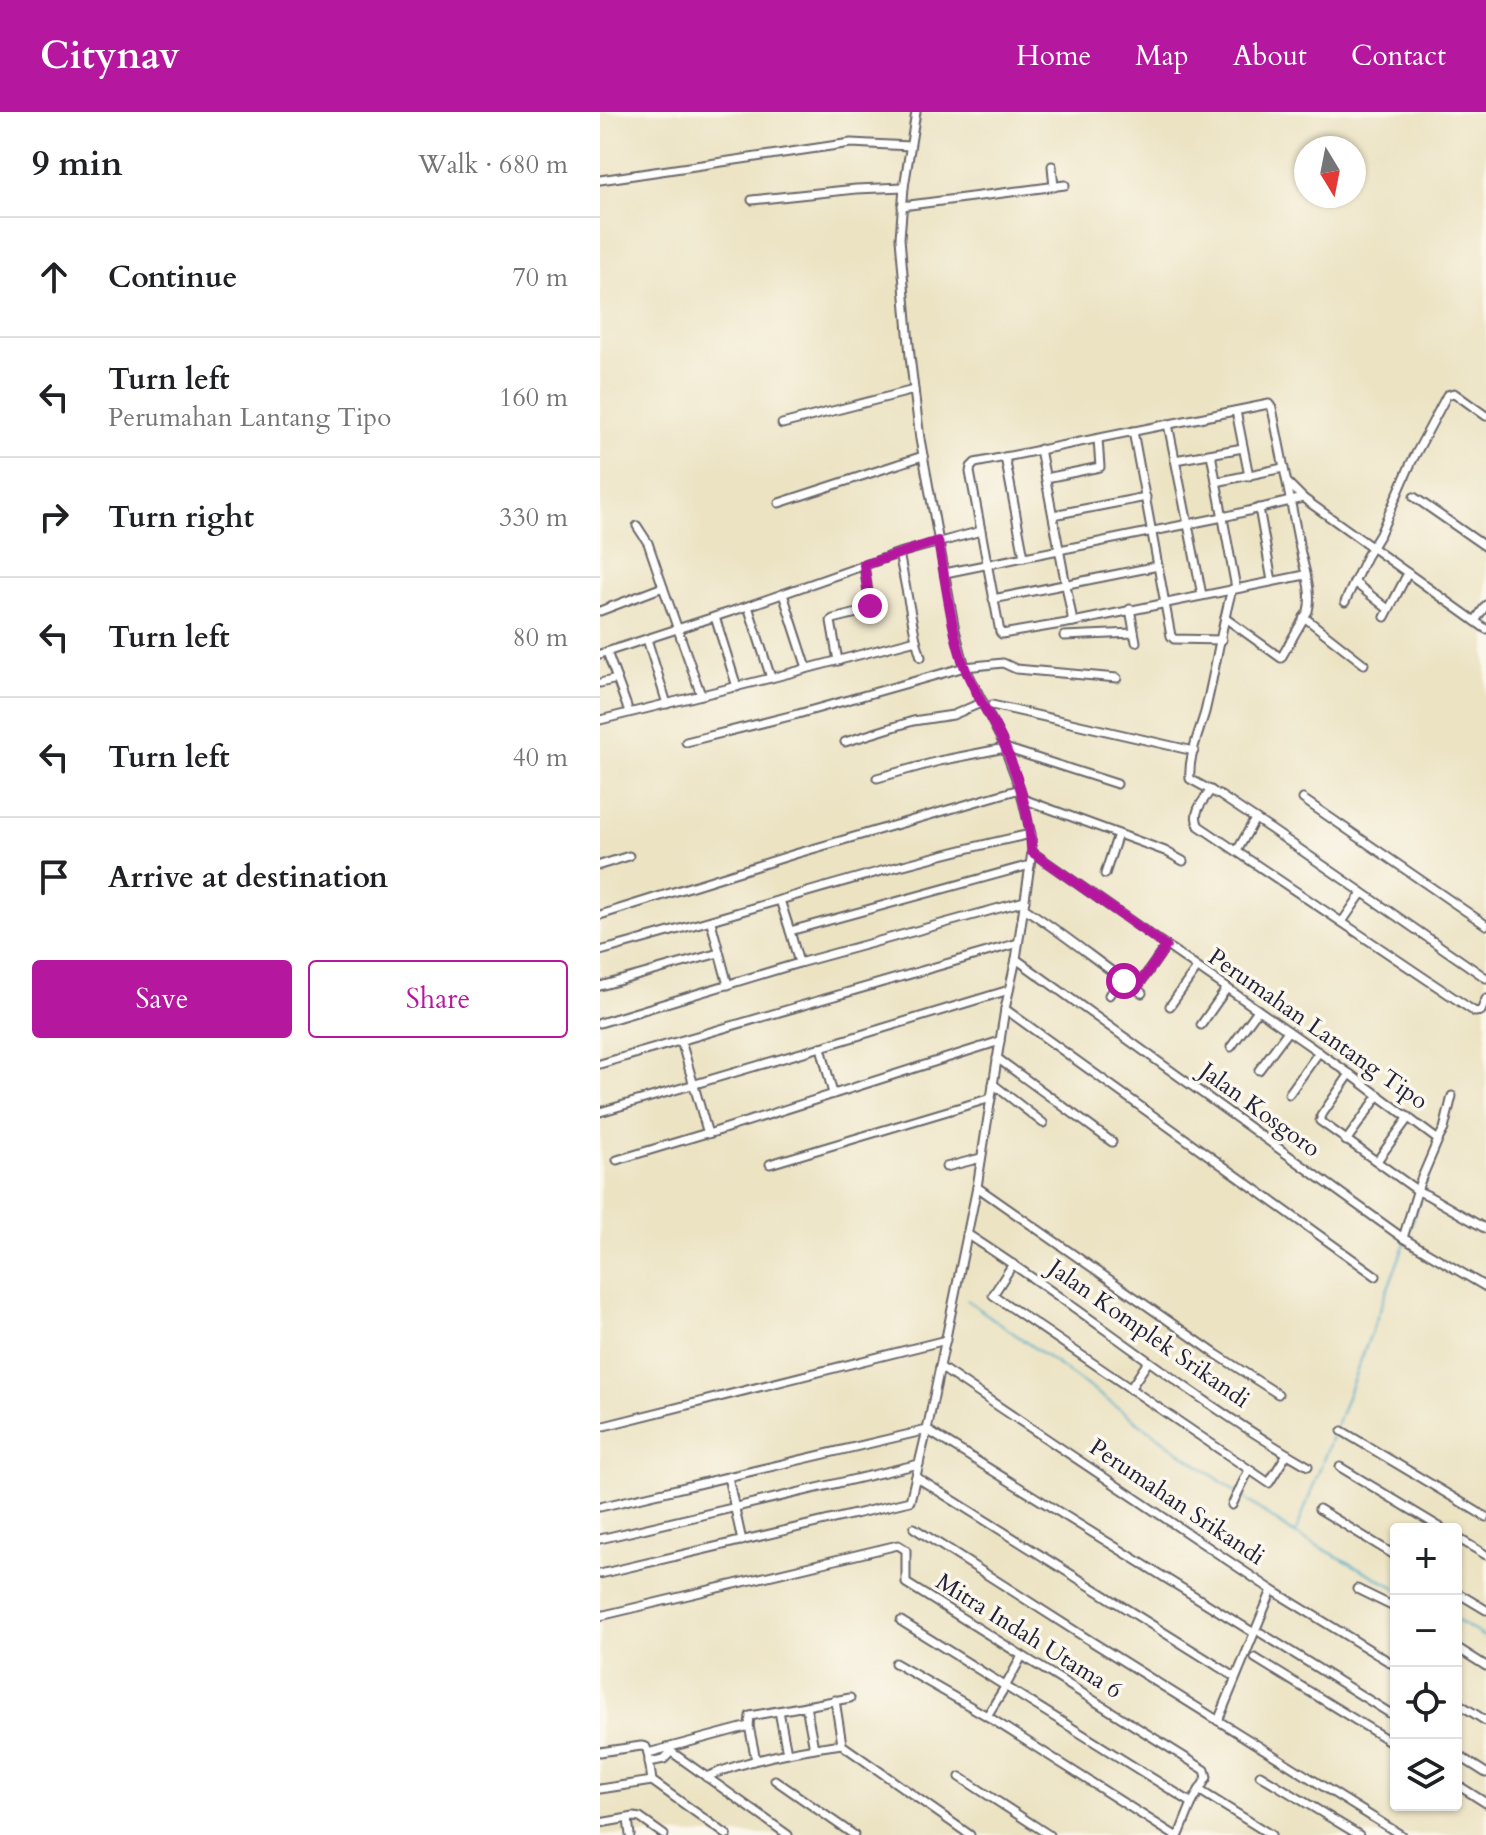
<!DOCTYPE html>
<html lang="en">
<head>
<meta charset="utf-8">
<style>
  :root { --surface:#fff; --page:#f6f6f6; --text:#202124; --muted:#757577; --line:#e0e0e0; --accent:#b5179e }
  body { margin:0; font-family:Cardo,serif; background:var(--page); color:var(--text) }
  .controls { position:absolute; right:24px; bottom:24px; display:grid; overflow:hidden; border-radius:8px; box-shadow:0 2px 6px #0004 }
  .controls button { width:72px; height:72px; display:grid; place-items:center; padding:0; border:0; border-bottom:2px solid var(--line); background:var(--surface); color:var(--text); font:40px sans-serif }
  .compass { position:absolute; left:694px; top:24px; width:72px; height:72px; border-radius:50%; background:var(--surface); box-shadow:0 2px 6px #0004; rotate:170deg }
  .stop { position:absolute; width:24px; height:24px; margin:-18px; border:6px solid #b5179e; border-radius:50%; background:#fff }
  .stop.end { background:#b5179e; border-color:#fff; box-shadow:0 2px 8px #0008 }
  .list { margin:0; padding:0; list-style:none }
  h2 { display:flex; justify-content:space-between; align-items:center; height:104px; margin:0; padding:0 32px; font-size:34px }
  h2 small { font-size:26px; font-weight:400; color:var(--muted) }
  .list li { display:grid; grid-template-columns:52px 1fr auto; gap:24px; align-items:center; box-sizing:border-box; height:120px; padding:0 32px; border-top:2px solid var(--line) }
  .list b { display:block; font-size:30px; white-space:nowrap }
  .list p { margin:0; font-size:26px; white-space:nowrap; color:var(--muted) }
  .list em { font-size:26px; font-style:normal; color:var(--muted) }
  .actions { display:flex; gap:16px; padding:24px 32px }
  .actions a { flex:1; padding:18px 0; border:2px solid var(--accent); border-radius:8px; text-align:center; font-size:28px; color:var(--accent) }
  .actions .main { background:var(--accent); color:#fff }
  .icon { flex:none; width:44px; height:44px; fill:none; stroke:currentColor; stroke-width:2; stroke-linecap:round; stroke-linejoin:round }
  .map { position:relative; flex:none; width:886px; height:1723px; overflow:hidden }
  header { display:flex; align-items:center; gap:48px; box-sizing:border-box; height:112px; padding:0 40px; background:var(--accent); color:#fff }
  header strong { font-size:38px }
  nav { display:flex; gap:44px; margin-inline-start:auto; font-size:28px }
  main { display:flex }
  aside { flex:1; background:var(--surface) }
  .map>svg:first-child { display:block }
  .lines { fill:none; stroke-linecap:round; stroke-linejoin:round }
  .stream { stroke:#47a7c6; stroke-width:2 }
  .street-casing { stroke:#69666b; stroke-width:11 }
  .street { stroke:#fff; stroke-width:7 }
  .route { stroke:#b5179e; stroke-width:10 }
  .labels { text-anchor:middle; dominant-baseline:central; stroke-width:7; stroke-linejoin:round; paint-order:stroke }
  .street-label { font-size:24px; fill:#22223b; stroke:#fbf7ec }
</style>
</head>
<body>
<header>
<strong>Citynav</strong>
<nav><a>Home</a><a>Map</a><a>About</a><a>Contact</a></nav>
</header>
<main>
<aside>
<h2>9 min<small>Walk · 680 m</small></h2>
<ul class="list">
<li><svg class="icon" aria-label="ahead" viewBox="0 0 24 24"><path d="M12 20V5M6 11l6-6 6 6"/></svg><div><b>Continue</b></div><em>70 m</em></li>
<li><svg class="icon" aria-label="left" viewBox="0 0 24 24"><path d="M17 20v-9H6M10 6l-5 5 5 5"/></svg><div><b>Turn left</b><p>Perumahan Lantang Tipo</p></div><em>160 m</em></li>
<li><svg class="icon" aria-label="right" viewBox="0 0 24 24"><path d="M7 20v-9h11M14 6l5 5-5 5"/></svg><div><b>Turn right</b></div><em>330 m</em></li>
<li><svg class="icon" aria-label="left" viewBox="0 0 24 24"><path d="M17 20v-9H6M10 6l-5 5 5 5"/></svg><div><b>Turn left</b></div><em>80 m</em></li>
<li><svg class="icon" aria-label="left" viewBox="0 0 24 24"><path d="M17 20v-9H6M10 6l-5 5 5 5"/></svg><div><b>Turn left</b></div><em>40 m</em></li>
<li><svg class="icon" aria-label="arrive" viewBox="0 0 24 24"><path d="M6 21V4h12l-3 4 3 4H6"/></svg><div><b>Arrive at destination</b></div></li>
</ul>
<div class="actions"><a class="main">Save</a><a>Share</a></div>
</aside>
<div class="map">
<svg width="886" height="1723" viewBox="0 0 886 1723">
  <rect width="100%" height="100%" fill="#fbf7ec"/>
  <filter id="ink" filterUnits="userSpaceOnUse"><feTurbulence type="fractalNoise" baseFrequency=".0125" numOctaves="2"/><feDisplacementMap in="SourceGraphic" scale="16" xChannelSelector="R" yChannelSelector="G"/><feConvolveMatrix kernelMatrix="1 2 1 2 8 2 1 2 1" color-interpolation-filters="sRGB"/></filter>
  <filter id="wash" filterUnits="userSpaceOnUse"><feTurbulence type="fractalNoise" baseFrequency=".006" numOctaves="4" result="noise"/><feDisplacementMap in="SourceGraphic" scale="32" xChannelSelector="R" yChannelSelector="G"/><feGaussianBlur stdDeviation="1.8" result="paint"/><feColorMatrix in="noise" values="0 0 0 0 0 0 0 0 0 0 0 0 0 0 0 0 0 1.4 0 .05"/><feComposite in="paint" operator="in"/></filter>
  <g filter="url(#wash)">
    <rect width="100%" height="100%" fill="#ece3c3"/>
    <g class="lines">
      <g class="stream">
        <path d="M823,1079L832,1051"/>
        <path d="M807,1125L821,1086"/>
        <path d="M367,1188L636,1380"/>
        <path d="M641,1384L690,1419L796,1476"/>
        <path d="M696,1420L805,1131"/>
        <path d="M856,1508L886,1526"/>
      </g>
    </g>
  </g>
  <g filter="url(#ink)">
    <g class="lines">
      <defs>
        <g id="street">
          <path d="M452,54L454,75"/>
          <path d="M0,68L251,31L310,34"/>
          <path d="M152,88L256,77L304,75"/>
          <path d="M302,94L465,73"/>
          <path d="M636,299L649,364"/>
          <path d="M182,312L314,278"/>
          <path d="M568,312L602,483"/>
          <path d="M533,319L571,524L574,527L622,528"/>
          <path d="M440,337L473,510"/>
          <path d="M611,342L636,476"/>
          <path d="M405,345L424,445"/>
          <path d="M575,348L643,336"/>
          <path d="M446,366L500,355L498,327"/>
          <path d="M616,370L683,356"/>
          <path d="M689,372L703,386L886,517"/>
          <path d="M814,385L886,435"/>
          <path d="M179,391L323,344"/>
          <path d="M659,396L672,469"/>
          <path d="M453,403L546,385"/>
          <path d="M37,414L48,431L63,475"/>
          <path d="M345,461L623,405L703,386"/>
          <path d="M754,470L788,497"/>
          <path d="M632,477C621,517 615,559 605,600C599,621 588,645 590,667L621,684L672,718L886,866"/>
          <path d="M183,482L207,556"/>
          <path d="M393,487L558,454"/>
          <path d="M745,490L766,445L780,422L811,351L847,283L854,281L886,304"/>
          <path d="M148,494L171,566"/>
          <path d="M530,497L536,530"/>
          <path d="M0,499L63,475L101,583"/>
          <path d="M115,505L137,575"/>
          <path d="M704,505L764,552"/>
          <path d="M785,505L808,461"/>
          <path d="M625,506L681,546L708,499C713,480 704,456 700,437C691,390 681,343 672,296L669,292L375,351L371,355L370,360L400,520L402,522L473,510L705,463"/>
          <path d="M875,509L886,493"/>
          <path d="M464,524L534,521"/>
          <path d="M47,527L67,592"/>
          <path d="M316,528L299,441L381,419"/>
          <path d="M7,540L29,600"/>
          <path d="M0,542L148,494L299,441"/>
          <path d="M238,549L231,509L233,507L269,498L270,494L264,453"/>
          <path d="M0,571L17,567"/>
          <path d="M392,593L594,639"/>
          <path d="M0,608L171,566L316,528L321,545"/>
          <path d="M86,630L198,602L365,555L403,551L416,557L517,566"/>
          <path d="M245,630L313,609L353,603L383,590"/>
          <path d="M277,666L339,649L405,636L517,672"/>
          <path d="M611,678C603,689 591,701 599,714L875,900L881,899L886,887"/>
          <path d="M423,687L565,739L583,749"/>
          <path d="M703,687L886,813"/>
          <path d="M637,739L655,707"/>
          <path d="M432,740L750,962L838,1028L820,1070L803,1126"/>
          <path d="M0,753L29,744"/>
          <path d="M505,762L518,722"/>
          <path d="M180,788L190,819"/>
          <path d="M424,796C458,818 488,842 521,866L509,883"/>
          <path d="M0,803L195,742L420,677"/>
          <path d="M111,810L128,873"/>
          <path d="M742,810L762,781"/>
          <path d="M0,839C144,801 285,753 431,722"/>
          <path d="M416,847L803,1126L886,1175"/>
          <path d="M199,851L190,819L430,753"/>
          <path d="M524,869L542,881"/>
          <path d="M0,874L119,841"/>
          <path d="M536,877L566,834"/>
          <path d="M570,894L597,856"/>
          <path d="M405,897L776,1164"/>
          <path d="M0,911L199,851L425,789"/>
          <path d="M601,913L627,876"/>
          <path d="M81,929L108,1022L400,929"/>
          <path d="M631,935L658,898"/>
          <path d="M397,946L512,1030"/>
          <path d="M0,952L418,831"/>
          <path d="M659,958L688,919"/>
          <path d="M393,972L443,1011"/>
          <path d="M233,982L221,935L409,878"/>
          <path d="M689,982L719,940"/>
          <path d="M0,1000L221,935"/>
          <path d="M721,1004L750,962"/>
          <path d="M720,1009L818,1079L827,1083L886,1117"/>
          <path d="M838,1028L844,1017L852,984"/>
          <path d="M746,1029L779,983"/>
          <path d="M17,1048L107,1021"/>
          <path d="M777,1049L809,1005"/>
          <path d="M170,1052L391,986"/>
          <path d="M346,1055L381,1046"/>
          <path d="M377,1075L616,1242L678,1282"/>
          <path d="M367,1122C483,1196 589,1286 708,1354"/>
          <path d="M413,1152L393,1183L669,1371L687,1342"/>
          <path d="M340,1255L672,1478L796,1554"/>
          <path d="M530,1277L548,1250"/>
          <path d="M0,1315L346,1228"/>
          <path d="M742,1319L886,1405"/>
          <path d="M740,1355L843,1417"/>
          <path d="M128,1365L142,1429"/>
          <path d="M316,1365L635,1565"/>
          <path d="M632,1393L649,1358"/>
          <path d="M0,1395L327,1318L377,1075L405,897L416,847L432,740L431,722L420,677L402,629L365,555L355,518L320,327L310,244L300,126L304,75L316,0"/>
          <path d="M719,1397L796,1444"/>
          <path d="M314,1416L486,1526L801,1723"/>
          <path d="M856,1425L886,1443"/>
          <path d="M0,1427L319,1352"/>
          <path d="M0,1462L310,1389L327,1318L654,1521"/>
          <path d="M757,1477L796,1496"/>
          <path d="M856,1480L886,1498"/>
          <path d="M0,1504L298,1433L306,1438V1471L605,1658L607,1665L592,1691L579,1723"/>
          <path d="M301,1509L592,1691"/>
          <path d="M661,1521L796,1605"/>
          <path d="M856,1535L886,1554"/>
          <path d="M655,1546L796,1633"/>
          <path d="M295,1551L387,1604L574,1723"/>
          <path d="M856,1590L886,1609"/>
          <path d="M206,1594L214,1636"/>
          <path d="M179,1599L187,1641"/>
          <path d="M387,1604L405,1575L422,1544"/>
          <path d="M618,1609L672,1478"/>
          <path d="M149,1614L156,1648"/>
          <path d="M245,1635L370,1723"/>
          <path d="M66,1636L188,1723"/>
          <path d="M0,1640L41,1634L46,1635L48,1641L149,1614L150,1604L250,1586"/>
          <path d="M48,1641L52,1669L127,1723"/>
          <path d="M856,1642L886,1661"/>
          <path d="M49,1650L64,1647L71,1640"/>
          <path d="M660,1663L759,1723"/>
          <path d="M106,1665C149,1647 196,1638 242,1632L235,1588"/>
          <path d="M360,1665L449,1723"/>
          <path d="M175,1668L254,1723"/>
          <path d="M856,1672L886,1691"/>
          <path d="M0,1677L52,1669"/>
          <path d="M599,1678L671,1723"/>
          <path d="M28,1707L30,1723"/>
          <path d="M0,1711L34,1705L40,1706L64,1723"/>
        </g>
      </defs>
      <use href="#street" class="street-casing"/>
      <use href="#street" class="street"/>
    </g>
  </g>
  <g class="lines" filter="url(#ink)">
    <path class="route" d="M270,494L264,453L338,429C346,469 351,519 365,556C375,581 390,604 402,628C418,663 429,702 432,740L566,834L536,877L524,869"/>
  </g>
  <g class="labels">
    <g class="street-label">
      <text transform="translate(718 917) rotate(35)">Perumahan Lantang Tipo</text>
      <text transform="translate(660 998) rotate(36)">Jalan Kosgoro</text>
      <text transform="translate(549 1222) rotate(35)">Jalan Komplek Srikandi</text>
      <text transform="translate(577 1390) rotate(34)">Perumahan Srikandi</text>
      <text transform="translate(429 1524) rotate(32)">Mitra Indah Utama 6</text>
    </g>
  </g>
</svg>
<div class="controls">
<button>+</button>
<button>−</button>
<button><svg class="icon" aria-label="locate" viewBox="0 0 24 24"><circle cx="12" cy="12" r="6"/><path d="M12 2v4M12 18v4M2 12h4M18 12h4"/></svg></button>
<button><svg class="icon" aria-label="layers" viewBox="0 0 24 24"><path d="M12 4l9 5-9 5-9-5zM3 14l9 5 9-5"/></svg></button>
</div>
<svg class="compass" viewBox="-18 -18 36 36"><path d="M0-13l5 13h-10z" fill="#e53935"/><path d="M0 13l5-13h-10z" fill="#757577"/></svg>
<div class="stop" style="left:524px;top:869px"></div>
<div class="stop end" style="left:270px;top:494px"></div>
</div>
</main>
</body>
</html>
